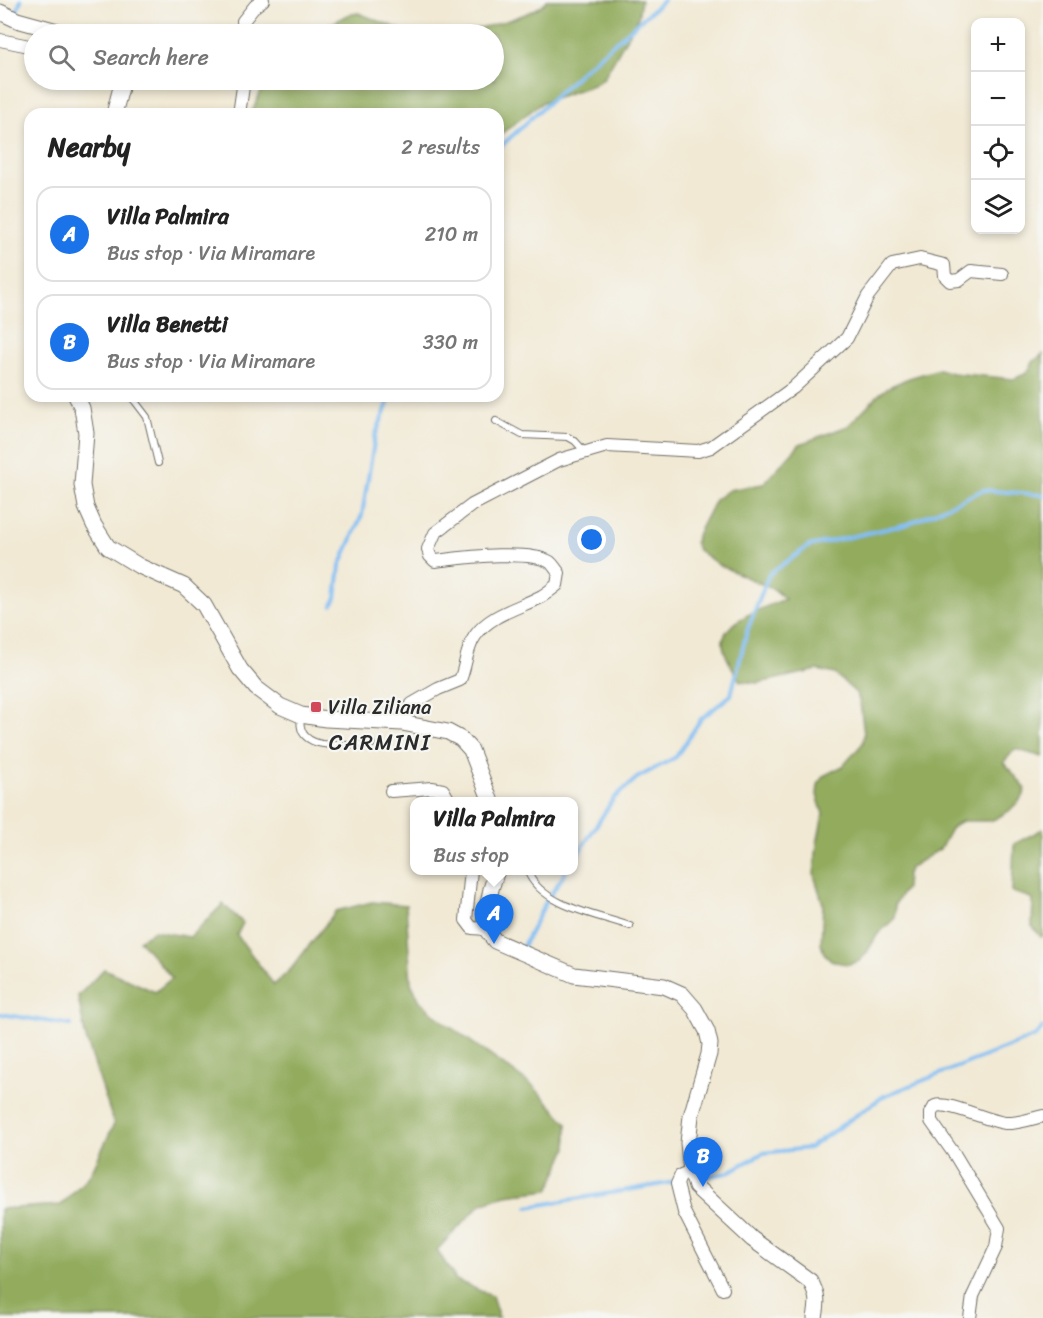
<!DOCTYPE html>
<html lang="en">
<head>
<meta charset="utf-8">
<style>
  :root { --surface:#fff; --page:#f6f6f6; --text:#222; --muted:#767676; --line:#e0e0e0; --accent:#1a73e8 }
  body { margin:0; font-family:Sriracha,sans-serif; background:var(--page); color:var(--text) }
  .controls { position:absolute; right:18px; top:18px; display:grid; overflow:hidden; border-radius:12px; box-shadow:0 3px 9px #0003 }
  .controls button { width:54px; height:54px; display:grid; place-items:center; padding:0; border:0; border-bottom:2px solid var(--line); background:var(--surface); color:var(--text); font:30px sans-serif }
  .you { position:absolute; left:592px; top:540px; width:21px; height:21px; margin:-15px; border:4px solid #fff; border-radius:50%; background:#1a73e8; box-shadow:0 0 0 9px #1a73e833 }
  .badge { display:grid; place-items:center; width:39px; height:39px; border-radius:50%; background:var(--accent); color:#fff; font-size:20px; font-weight:700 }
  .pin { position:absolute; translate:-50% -50px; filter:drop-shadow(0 2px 3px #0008) }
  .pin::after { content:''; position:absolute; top:32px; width:21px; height:18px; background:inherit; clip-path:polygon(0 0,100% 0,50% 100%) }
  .popup { position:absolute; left:410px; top:797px; width:168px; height:78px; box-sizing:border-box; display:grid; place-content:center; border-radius:12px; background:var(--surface); filter:drop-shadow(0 2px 4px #0005); font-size:20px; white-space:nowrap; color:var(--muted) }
  .popup b { font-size:22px; color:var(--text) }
  .popup::after { content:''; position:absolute; left:50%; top:100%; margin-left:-12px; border:12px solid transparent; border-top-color:var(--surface) }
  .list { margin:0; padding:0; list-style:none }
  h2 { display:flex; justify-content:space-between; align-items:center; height:78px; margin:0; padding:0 24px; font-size:26px }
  h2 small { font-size:20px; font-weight:400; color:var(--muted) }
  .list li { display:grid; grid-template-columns:39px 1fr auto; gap:18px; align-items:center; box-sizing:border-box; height:96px; margin:0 12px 12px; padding:0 12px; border:2px solid var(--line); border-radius:18px }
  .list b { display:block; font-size:22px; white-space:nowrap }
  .list p { margin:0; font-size:20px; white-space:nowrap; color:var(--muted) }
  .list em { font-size:20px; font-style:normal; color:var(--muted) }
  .icon { flex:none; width:33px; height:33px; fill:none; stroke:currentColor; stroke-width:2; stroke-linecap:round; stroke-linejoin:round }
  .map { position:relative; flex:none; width:1043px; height:1318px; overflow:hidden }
  .search { position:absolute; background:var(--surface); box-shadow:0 3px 9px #0003; left:24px; top:24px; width:480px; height:66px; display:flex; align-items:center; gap:15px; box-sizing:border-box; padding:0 21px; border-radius:33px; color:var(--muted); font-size:22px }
  .panel { position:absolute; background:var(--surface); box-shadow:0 3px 9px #0003; left:24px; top:108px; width:480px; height:294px; border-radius:18px }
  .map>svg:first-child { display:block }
  .forest { fill:#92ab5d; stroke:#5e6b44; stroke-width:1.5 }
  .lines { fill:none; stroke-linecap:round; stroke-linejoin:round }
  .stream { stroke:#80bdf3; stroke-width:4 }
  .service-casing { stroke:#706e66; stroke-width:8 }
  .minor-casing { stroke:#706e66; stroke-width:14 }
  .tertiary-casing { stroke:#706e66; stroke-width:17 }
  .service { stroke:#fff; stroke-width:6 }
  .minor { stroke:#fff; stroke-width:12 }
  .tertiary { stroke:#fff; stroke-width:15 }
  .poi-dot { fill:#d1495b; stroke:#f6f6f2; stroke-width:2 }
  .labels { text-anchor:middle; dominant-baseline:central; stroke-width:4.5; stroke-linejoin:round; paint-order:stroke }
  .poi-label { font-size:20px; fill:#2b2b2b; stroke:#f6f6f2; text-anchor:start }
  .quarter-label { font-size:22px; letter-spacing:1.5px; fill:#2b2b2b; stroke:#f6f6f2 }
</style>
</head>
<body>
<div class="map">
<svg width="1043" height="1318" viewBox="0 0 1043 1318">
  <rect width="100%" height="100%" fill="#f6f6f2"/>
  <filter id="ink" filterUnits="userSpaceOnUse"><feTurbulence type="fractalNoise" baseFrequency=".0167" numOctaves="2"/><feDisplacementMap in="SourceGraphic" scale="12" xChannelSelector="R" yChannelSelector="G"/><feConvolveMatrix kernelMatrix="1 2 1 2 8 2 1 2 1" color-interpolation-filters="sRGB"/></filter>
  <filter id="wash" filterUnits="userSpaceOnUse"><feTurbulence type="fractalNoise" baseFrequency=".008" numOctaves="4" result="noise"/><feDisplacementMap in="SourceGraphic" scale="24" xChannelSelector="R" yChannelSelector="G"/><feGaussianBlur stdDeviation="1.35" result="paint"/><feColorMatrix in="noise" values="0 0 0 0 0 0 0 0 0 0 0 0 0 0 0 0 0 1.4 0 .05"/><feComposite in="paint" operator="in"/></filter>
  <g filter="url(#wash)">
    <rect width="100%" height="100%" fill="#f1e9d4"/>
    <g class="forest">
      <path d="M547,0H641L638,18L603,79L593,85L543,102L498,136V114H251L266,80H494V34H451C471,31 537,16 547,0Z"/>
      <path d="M358,13L407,32L431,34H312L348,15Z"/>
      <path d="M1043,354V757L1015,749L1004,762L1025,788L1024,795L1020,800L1009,811L997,818L990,821H963L956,824L951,829L940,849L911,867L907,873L906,888L895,904V918L877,935L866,954L859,961L849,964L840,963L831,960L824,953L821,944L823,904L814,875L817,844L823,814L817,795L818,785L823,776L843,766L863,743L864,734L860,702L856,693L835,674L818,670L758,683L740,681C734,670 722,653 723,641C725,619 769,606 785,599L775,590L719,565L698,550L695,543L696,537L715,500L729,490L763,484L800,444L848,426L878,395L889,387L909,378L939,369L952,373L1014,379L1027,373L1034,361Z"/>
      <path d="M1043,829V936L1041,937L1032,926L1033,900C1027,894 1018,896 1012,891L1014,844Z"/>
      <path d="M372,902L406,905L411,983L420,1001L441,1020L534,1087L567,1123V1148L549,1190L506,1195L481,1204L437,1250L456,1280L492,1296L499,1318H0V1209L61,1205L90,1175L114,1124L85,1035L78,996L104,969L155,992L172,978L139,940L154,931L190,937L223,904L243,923L237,935L274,985L291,969L336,911Z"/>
    </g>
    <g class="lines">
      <g class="stream">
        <path d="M17,11L21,0"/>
        <path d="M498,149L582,71L664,0"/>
        <path d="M332,605L336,598L340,566L362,515L375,436L391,396"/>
        <path d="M574,860L614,798L637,778L676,757L701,719L731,695L747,631L769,574L809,546L908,524L983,490L1043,495"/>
        <path d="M522,948L546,902L567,870"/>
        <path d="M0,1014L71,1025"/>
        <path d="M697,1178L727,1173L763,1153L809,1148L884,1096L1036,1036L1043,1027"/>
        <path d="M528,1207L675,1182"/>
      </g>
    </g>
  </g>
  <g filter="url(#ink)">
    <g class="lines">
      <defs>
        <g id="service">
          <path d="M131,396L147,417L158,463"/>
          <path d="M496,421L522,435L568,437L575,441L585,452"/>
          <path d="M301,716C294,754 347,744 372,744"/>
          <path d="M527,870C540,906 598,915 630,926"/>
        </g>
        <g id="minor">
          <path d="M245,34L243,21L255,6L263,0"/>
          <path d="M0,40L34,47"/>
          <path d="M239,114L244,80"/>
          <path d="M402,723L412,704L438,689L460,680C466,666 466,649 475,636C490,614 520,608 542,596C547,593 552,589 557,585L559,573C556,570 553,564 550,562C528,549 461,558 435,561L430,556L428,549L435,533L472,505L559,460L607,446L698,451L711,447L793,388L847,338L868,296L892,265L920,259L944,265L945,276L950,281L959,280L971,271L1002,274"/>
          <path d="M391,791L432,788L443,790L450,802"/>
          <path d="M471,870L466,920L472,928L486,929"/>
          <path d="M691,1171L681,1175L677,1184L684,1212L723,1289"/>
          <path d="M970,1318L973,1296L996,1247L999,1228L955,1155L931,1121V1113L935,1106C948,1101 987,1121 1005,1123C1017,1124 1031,1119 1043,1116"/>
        </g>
        <g id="tertiary">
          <path d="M0,12L17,20L68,34"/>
          <path d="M114,114L123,80"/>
          <path d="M76,396L82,408L86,433L82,485L86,507L94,525L108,547L139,566L184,586L204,605L240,669L256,688L280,706L301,715L326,719L402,723L448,732L461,739L471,750L491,802"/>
          <path d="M497,870L491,889L485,919L486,929L495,941L574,975L664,986L682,994L695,1009L707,1031L710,1044L709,1054L691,1116L688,1143L691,1171L696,1187L752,1239L810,1281C818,1294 818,1303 815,1318"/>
        </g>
      </defs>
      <use href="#service" class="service-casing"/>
      <use href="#minor" class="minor-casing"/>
      <use href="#tertiary" class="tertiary-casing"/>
      <use href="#service" class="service"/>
      <use href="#minor" class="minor"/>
      <use href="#tertiary" class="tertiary"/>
    </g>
  </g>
  <rect class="poi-dot" x="310" y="701" width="12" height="12" rx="3"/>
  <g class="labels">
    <g class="poi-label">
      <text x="328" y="707">Villa Ziliana</text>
    </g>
    <g class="quarter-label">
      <text x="380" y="742">CARMINI</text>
    </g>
  </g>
</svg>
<div class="controls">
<button>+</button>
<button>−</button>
<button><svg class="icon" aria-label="locate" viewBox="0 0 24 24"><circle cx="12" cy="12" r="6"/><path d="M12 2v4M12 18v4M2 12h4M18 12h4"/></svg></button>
<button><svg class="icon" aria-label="layers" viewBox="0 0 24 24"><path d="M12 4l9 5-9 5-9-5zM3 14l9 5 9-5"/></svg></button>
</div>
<div class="you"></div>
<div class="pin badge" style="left:494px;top:944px">A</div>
<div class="popup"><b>Villa Palmira</b>Bus stop</div>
<div class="pin badge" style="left:703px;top:1187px">B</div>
<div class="search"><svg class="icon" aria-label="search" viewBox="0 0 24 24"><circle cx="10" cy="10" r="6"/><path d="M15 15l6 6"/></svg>Search here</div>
<section class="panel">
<h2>Nearby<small>2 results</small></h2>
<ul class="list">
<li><span class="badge">A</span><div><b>Villa Palmira</b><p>Bus stop · Via Miramare</p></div><em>210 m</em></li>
<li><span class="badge">B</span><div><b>Villa Benetti</b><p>Bus stop · Via Miramare</p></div><em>330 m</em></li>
</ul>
</section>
</div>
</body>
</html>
